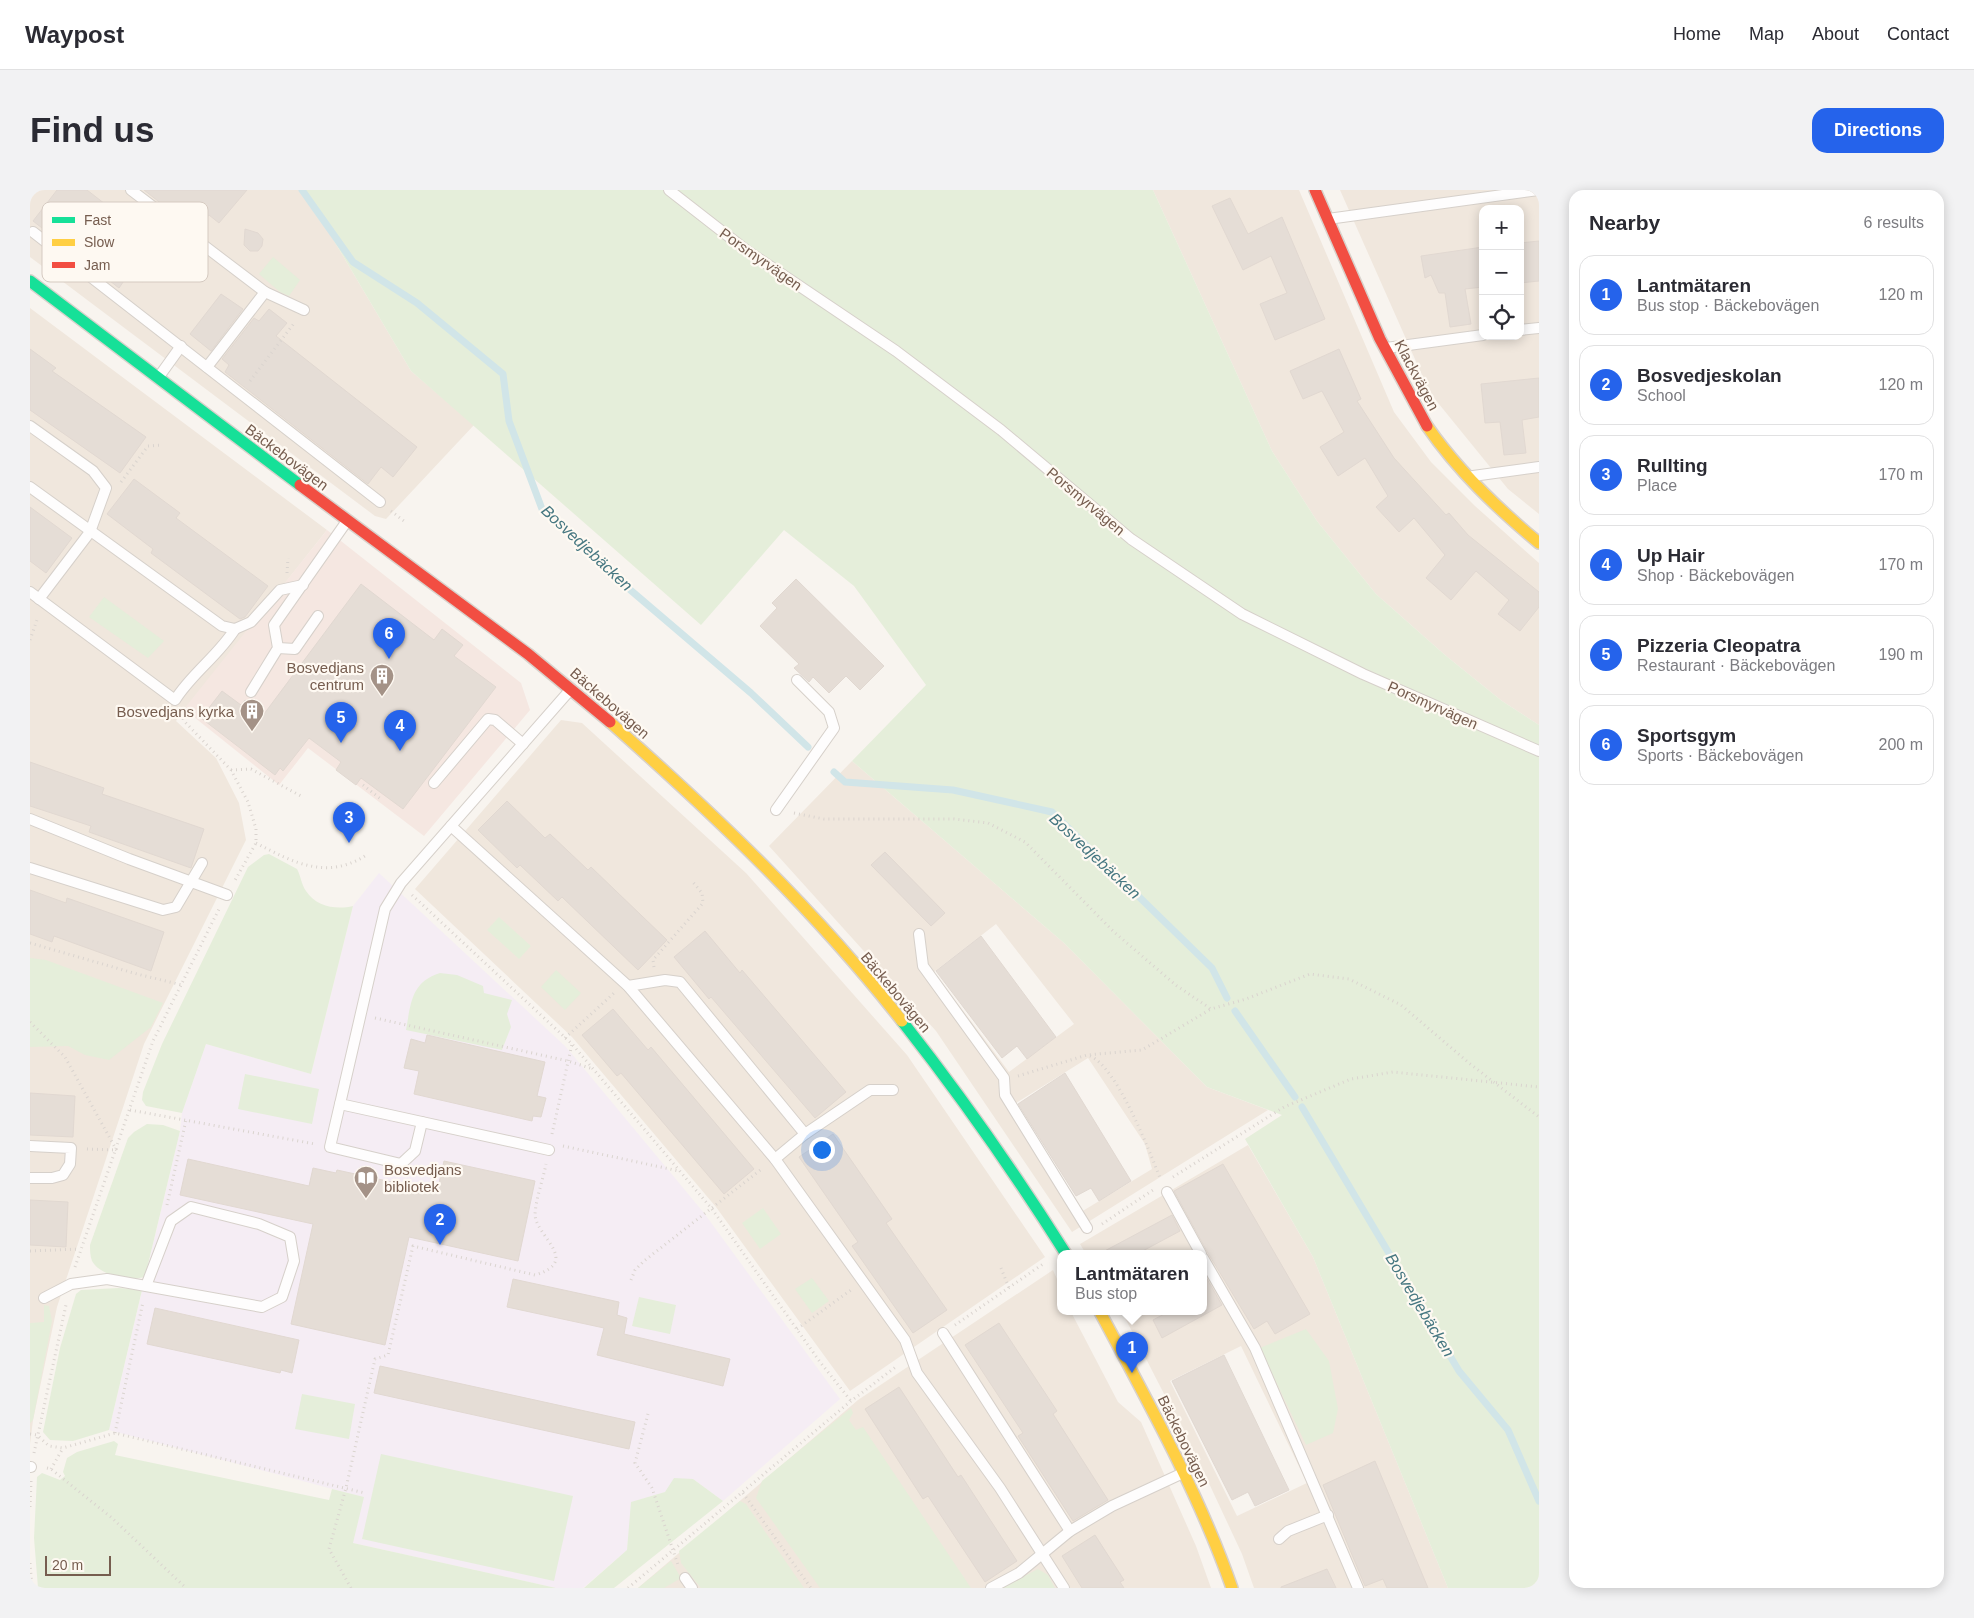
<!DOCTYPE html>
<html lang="en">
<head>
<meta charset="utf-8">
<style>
  :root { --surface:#fff; --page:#f2f2f3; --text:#2b2b33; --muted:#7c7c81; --line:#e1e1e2; --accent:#2563eb }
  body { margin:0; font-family:Arial,sans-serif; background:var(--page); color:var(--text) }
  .controls { position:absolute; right:15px; top:15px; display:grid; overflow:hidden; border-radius:10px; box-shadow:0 2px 12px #0003 }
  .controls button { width:45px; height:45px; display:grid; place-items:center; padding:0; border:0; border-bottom:1px solid var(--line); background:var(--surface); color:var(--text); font:25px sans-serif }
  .scale { position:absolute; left:15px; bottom:12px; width:66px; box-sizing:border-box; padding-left:5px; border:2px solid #765d4f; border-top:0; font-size:14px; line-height:18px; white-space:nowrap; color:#765d4f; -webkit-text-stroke:4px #fef9f2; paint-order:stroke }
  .you { position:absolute; left:791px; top:959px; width:18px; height:18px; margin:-12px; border:4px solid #fff; border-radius:50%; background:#1a73e8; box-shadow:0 0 0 8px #1a73e833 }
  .badge { display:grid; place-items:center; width:32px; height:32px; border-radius:50%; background:var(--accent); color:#fff; font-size:16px; font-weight:700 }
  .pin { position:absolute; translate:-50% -41px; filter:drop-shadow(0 1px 2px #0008) }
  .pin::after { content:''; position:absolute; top:26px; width:18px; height:15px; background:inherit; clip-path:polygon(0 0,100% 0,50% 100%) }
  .popup { position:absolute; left:1027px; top:1060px; width:150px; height:65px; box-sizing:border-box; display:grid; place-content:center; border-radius:10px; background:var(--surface); filter:drop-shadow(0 1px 4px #0005); font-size:16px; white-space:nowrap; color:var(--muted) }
  .popup b { font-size:19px; color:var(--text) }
  .popup::after { content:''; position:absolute; left:50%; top:100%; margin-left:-10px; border:10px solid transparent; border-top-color:var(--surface) }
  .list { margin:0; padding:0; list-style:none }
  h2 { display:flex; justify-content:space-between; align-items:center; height:65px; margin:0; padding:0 20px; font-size:21px }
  h2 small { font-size:16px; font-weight:400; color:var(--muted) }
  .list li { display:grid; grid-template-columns:32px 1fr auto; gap:15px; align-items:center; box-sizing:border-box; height:80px; margin:0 10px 10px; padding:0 10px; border:1px solid var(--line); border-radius:15px }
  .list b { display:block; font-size:19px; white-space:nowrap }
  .list p { margin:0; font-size:16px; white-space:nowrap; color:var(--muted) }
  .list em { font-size:16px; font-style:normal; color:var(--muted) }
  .icon { flex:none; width:28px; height:28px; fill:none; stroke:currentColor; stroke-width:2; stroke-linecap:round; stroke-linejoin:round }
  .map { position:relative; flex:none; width:1509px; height:1398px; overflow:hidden; border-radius:15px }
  header { display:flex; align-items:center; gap:30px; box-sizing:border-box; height:70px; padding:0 25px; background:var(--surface); border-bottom:1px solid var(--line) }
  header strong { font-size:24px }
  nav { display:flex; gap:28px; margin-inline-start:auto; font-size:18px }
  .intro { display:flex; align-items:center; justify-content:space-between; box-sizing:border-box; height:120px; padding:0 30px }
  h1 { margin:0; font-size:35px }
  .button { padding:12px 22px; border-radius:15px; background:var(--accent); color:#fff; font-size:18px; font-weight:700 }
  main { display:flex; gap:30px; padding:0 30px }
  aside { flex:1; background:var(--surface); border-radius:15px; box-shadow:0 2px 12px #0003 }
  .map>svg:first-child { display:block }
  .residential { fill:#f0e7dd; fill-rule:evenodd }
  .commercial { fill:#f5e7e1 }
  .education { fill:#f5edf4 }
  .green { fill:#e5eeda }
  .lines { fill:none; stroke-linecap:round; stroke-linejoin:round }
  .stream { stroke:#d1e5e8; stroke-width:7 }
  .building { fill:#e5ddd6; stroke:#e1d8d1 }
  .lane-casing { stroke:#d6d0ca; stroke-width:12 }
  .fast-casing { stroke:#d8d1cb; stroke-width:14 }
  .slow-casing { stroke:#d8d1cb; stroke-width:14 }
  .jam-casing { stroke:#d8d1cb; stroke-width:14 }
  .path { stroke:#dad4cf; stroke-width:3; stroke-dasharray:1 4; stroke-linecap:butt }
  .lane { stroke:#fefdfd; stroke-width:10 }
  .fast { stroke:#16e098; stroke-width:11 }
  .slow { stroke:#ffcf43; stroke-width:11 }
  .jam { stroke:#f24e42; stroke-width:11 }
  .labels { text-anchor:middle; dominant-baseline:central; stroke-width:4.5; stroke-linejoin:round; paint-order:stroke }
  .street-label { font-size:15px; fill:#765d4f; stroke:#fef9f2 }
  .poi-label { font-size:15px; fill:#765d4f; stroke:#fef9f2; text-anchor:end }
  .water-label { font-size:16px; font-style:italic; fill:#467781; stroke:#fef9f2 }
  .key { fill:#fef9f2; stroke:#d5cac1; stroke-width:1 }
  .key-label { font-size:14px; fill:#765d4f }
</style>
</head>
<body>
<header>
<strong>Waypost</strong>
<nav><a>Home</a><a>Map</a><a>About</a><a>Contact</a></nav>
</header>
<div class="intro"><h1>Find us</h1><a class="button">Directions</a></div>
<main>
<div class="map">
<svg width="1509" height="1398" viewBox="0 0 1509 1398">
  <rect width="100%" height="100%" fill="#f8f4ef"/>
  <g class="residential">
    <path d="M0,0H274L381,181L444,235L356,329L345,326L0,67Z"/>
    <path d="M1123,0H1269L1364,222L1401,272L1445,316L1509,373V535L1472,511L1415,465L1346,404L1287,331L1242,261Z"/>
    <path d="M1310,0H1509V324L1478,299L1400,203ZM1453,19H1490V146H1453Z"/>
    <path d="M0,118L297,340L146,531L186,568L209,613L216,650L114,854L27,1117L3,1230L0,1254Z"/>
    <path d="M531,530L552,533L716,683L877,865L1015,1067L820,1201L686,1017L542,847L385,699Z"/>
    <path d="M822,571L1034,753L1177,897L1238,920L1042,1042L906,841L739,656ZM966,734L1044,834L979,882L904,782ZM1058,868L1115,954L1122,979L1051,1022L983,915Z"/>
    <path d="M1218,955L1283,1067L1418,1398H1224L1212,1364L1169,1272L1092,1122H1173V1064H1056L1050,1054ZM1211,1156L1277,1293L1207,1326L1140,1191Z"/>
    <path d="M1023,1080L1031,1098V1122H1041L1088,1212L1111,1232L1166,1356L1181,1398H608L828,1210Z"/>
  </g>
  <path class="commercial" d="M297,340L491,493L500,520L394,646L278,558L249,595L154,519Z"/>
  <path class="education" d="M349,683L536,857L674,1023L810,1209L693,1311L663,1289L635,1302L602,1312L597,1360L553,1398H526L323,1353L333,1307L79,1240L150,941L152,923L176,854L281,884L323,716Z"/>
  <g class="green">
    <path d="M274,0H1123L1242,261L1287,331L1346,404L1415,465L1472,511L1509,535V1398H1418L1283,1067L1215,949L1252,925L1177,897L1034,753L822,571L896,495L824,396L754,340L671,435L381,181Z"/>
    <path d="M243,67L270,90L259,106L250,102L229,84Z"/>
    <path d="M74,407L134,451L118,468L59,427Z"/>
    <path d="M239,664L267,679C271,686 271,694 276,701C286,717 307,720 323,716L281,884L176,854L152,923L116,916L112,910L113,902L132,854L218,677L234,665Z"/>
    <path d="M469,727L501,756L489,769L457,740Z"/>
    <path d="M0,768L16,770L133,813L121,837L79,870L55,865L38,856L0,857Z"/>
    <path d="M526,780L551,803L535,820L511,797Z"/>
    <path d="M410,783L427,785L453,796L454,803L482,810L477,824L481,837L472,860L376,840C381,813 381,792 410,783Z"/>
    <path d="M215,884L289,899L282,934L208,919Z"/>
    <path d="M117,934L133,935L150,941L115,1087C100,1091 70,1086 62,1071C60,1066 60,1060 60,1055L98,948L104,942Z"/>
    <path d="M733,1018L751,1044L730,1059L712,1033Z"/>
    <path d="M782,1088L799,1111L782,1123L765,1099Z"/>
    <path d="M89,1098L112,1100L79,1240L43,1251L20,1250L13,1242L30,1158L46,1104L51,1100Z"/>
    <path d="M609,1107L646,1115L640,1144L602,1136Z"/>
    <path d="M14,1115L19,1116L22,1131L3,1230L0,1233V1133L14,1132Z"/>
    <path d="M1276,1139L1299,1171L1308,1219L1303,1243L1276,1255L1230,1158Z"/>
    <path d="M272,1204L325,1214L319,1249L265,1239Z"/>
    <path d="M821,1218L823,1223L819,1230L826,1240L833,1237L941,1398H790L726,1308L732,1291Z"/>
    <path d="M84,1251L88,1254L85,1265L299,1310L302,1299L334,1307L323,1353L526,1398H8L4,1348L7,1287L12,1283L30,1290L35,1286L33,1282L37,1268L47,1262Z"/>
    <path d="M351,1264L543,1306L524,1391L332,1349Z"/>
    <path d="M644,1288L663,1289L693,1311L584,1398H554L597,1360L601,1312L635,1302Z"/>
    <path d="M710,1311L716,1314L774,1398H671L651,1373L649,1361Z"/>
    <path d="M641,1371L651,1388L634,1398H608Z"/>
    <path d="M1008,1379L1018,1385L1025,1398H971Z"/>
  </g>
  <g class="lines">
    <g class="stream">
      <path d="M272,0L323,72L387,113L473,184L479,231L512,319L598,398L721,503L778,557"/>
      <path d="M804,582L815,592L923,600L1022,622L1182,778L1197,808"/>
      <path d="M1205,821L1265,907"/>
      <path d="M1272,917L1429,1181L1478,1240L1509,1311"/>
    </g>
  </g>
  <g class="building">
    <path d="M27,0H57L137,62L113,92L100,82L89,98L3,31Z"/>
    <path d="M114,0H217L189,33L179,25L166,41Z"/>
    <path d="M1200,8L1218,44L1252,27L1295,129L1245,150L1230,114L1257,103L1241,66L1213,80L1182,16Z"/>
    <path d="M215,39L228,43L233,49L232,56L228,61H220L214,55Z"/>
    <path d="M1509,51V91L1490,93V53Z"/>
    <path d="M1453,57V97L1435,99L1441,134L1420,137L1415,103H1409L1401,85L1395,88L1391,66Z"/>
    <path d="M191,104L213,119L181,161L160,144Z"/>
    <path d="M239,119L257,133L246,146L387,257L363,287L351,277L338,294L195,182L199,175L192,169L224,128L229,131Z"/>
    <path d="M0,159L26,178L22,181L116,247L90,283L0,220Z"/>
    <path d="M1309,159L1331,209L1327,211L1364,268L1416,325L1419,323L1438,345L1509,402V417L1490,441L1468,424L1479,410L1446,381L1421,410L1396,388L1415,365L1384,328L1369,342L1346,317L1358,306L1335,268L1308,286L1290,257L1314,242L1292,201L1273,209L1260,181Z"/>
    <path d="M1509,188V227L1492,230L1496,263L1474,265L1470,232L1455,233L1451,194Z"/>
    <path d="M104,289L150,323L146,328L238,396L215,427L210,429L121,363L123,359L77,324Z"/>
    <path d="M0,317L42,348L16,383L0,371Z"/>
    <path d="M766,389L854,476L830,500L816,486L799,503L783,487L779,492L764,478L769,474L730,436L747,418L742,413Z"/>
    <path d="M331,394L404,450L412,439L433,455L424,466L466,497L373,619L331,588L326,595L306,580L311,572L279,548L253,581L250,578L245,585L171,528L192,501L211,515L215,510L234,524Z"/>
    <path d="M0,572L74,598L72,604L174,639L161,678L59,642L61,636L0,616Z"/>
    <path d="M477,611L515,648L520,644L558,680L561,677L637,750L608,780L532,707L528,711L490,675L487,678L448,640Z"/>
    <path d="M855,662L915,723L901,736L841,675Z"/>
    <path d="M0,700L36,713L37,708L134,742L121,781L24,746L22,752L0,744Z"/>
    <path d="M675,741L710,783L712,780L816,902L785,928L681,807L679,809L644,767Z"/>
    <path d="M951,746L1026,847L997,869L987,856L972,868L906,781Z"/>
    <path d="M583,819L618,860L621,857L724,979L694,1004L591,883L587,886L552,845Z"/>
    <path d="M397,845L515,872L507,906L516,908L511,927L503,926L502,931L384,904L389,881L374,878L381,849L395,853Z"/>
    <path d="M1035,883L1101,991L1069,1011L1061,998L1046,1006L988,914Z"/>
    <path d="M0,903L45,906L43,947L0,945Z"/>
    <path d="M803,944L862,1029L856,1033L917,1120L883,1143L822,1056L828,1052L769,967Z"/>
    <path d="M158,969L279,996L283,978L306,983L307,980L407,1002L414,971L505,991L488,1071L379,1047L355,1155L261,1134L283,1034L150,1005Z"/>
    <path d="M1193,974L1280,1124L1245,1144L1237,1131L1224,1139L1178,1063L1144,1001Z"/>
    <path d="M0,1010L38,1012L36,1057L0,1055Z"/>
    <path d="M1142,1025L1150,1041L1107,1064H1069Z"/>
    <path d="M1173,1082L1192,1115L1132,1148L1123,1130L1138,1122H1173Z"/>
    <path d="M483,1089L589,1112L587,1125L597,1128L594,1144L700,1169L693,1196L567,1165L574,1138L477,1117Z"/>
    <path d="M125,1118L269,1150L262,1183L251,1180L250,1183L117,1154Z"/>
    <path d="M969,1133L1027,1221L1023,1224L1078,1310L1043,1331L988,1246L993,1243L935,1155Z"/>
    <path d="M1194,1165L1259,1300L1225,1316L1218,1302L1202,1310L1142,1191Z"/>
    <path d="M350,1176L605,1232L599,1259L344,1203Z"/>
    <path d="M869,1197L928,1287L931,1285L987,1371L955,1392L898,1306L893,1309L835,1219Z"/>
    <path d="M1345,1271L1398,1398H1357L1353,1389L1335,1396L1293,1295Z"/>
    <path d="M1065,1345L1094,1390L1090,1392L1094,1398H1052L1032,1366Z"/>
    <path d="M1297,1379L1306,1398H1251V1397Z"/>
  </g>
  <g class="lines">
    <defs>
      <g id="lane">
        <path d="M101,0L235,102L274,120"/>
        <path d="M639,0L716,60L866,161L971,240L1101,349L1212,424L1333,484L1509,561"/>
        <path d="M1298,29L1509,0"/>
        <path d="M3,42L350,312"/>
        <path d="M1490,140L1509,138"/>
        <path d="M1356,158L1453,145"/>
        <path d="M177,177L235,102"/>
        <path d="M128,188L151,156"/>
        <path d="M0,236L63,281L76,298L60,342L9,409"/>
        <path d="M1443,286L1509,277"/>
        <path d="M0,297L192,436L205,439L221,432L250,400L273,395"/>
        <path d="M0,402L145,510C162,483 188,466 205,439"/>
        <path d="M248,458L265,459L288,426"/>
        <path d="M221,502L248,458L244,435L317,331"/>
        <path d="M404,593L458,529L465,530L493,554"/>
        <path d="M746,620L804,538L799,522L767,490"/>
        <path d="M0,629L99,669L197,705"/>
        <path d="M421,636L598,796L745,969L875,1150L887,1183L970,1298L1034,1398"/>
        <path d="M0,678L133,720L146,717L172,673"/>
        <path d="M889,744L893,776L974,888L975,905L1057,1038"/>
        <path d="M598,796L635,790L650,792L775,944"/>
        <path d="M310,914L300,957L371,974L385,961L392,932"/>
        <path d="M0,956L41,958L40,974L33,985L22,988H0"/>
        <path d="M519,960L310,914L355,719L371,693L541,499"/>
        <path d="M745,969L775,944L840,900H863"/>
        <path d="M1137,1002L1171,1064"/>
        <path d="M1173,1068L1225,1158L1328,1398"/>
        <path d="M14,1108L41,1094L77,1089L232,1117L252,1107L264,1071L260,1047L229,1034L161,1017L141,1031L116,1096"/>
        <path d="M913,1143L1040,1341"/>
        <path d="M0,1277H1"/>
        <path d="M1249,1349L1258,1341L1298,1325"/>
        <path d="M655,1388L662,1398"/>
        <path d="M961,1398L989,1383L1040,1341L1082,1316L1153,1283"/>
      </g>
      <g id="fast">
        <path d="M0,91L270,295"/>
        <path d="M872,831C931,906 985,983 1036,1064"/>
      </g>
      <g id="slow">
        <path d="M1397,236C1428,281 1467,318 1509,353"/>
        <path d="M580,532C684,624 786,721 872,831"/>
        <path d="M1070,1122C1118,1212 1168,1301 1202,1398"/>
      </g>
      <g id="jam">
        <path d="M1285,0L1350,149L1397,236"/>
        <path d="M270,295L498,464L580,532"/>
      </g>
    </defs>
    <use href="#lane" class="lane-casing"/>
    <use href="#fast" class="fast-casing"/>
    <use href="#slow" class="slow-casing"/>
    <use href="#jam" class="jam-casing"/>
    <g class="path">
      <path d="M220,191L265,132"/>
      <path d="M91,292L118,256L132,255"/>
      <path d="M361,321L374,331"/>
      <path d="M257,383L258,368"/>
      <path d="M0,450L8,427"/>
      <path d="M151,524L154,531L201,580L218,612L226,639V653L204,692"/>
      <path d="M201,580L221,579L271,606"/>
      <path d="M333,595L352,610"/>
      <path d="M764,623L794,629H924L958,633L995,652L1084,742L1147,796L1181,819L1216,809L1280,784L1319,789L1371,815L1439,873L1509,927"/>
      <path d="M226,653C264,673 298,691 338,664"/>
      <path d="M382,705L542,854L682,1019L790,1172L821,1211"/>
      <path d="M0,753L107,784L152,795"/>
      <path d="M624,777L623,770L673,713L672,703L662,691"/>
      <path d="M345,828L538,871L563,879"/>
      <path d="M0,832L35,867L87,961"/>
      <path d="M535,848L584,803"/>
      <path d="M1060,866C1087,877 1119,960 1130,988"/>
      <path d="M988,886L1057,865L1112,860L1181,819"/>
      <path d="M100,920L285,954"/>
      <path d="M522,944L542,854"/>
      <path d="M533,956L649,981"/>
      <path d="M57,959L86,960"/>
      <path d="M1143,987L1254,917L1321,889L1363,882L1509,897"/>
      <path d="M137,1015L156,930"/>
      <path d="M1072,1034L1123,1000"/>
      <path d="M0,1061L50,1059"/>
      <path d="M45,1077L123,851L190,717"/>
      <path d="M971,1078L979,1098"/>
      <path d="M601,1090L605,1080L614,1071L733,978"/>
      <path d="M925,1135L1013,1074"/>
      <path d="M767,1139L821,1100"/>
      <path d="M618,1224L605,1273L622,1298L648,1375"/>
      <path d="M85,1243L113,1112"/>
      <path d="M0,1244L7,1245L19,1256L33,1258L85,1243L335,1303"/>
      <path d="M4,1263L36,1115"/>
      <path d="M17,1278L21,1279L82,1328L156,1398"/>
      <path d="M21,1279L33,1258"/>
      <path d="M713,1303L781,1398"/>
      <path d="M0,1317L1,1291"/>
      <path d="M0,1373L2,1398"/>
      <path d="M321,1398L299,1359L316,1298L345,1169L358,1165L383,1056L505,1085C552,1071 505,1046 505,1024C506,1008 513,990 516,974"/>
      <path d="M598,1398L821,1211L867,1176"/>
    </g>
    <use href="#lane" class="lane"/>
    <use href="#fast" class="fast"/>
    <use href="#slow" class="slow"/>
    <use href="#jam" class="jam"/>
  </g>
  <defs>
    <symbol id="building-pin" viewBox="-11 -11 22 30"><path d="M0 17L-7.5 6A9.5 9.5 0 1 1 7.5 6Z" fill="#a49287" stroke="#fef9f2"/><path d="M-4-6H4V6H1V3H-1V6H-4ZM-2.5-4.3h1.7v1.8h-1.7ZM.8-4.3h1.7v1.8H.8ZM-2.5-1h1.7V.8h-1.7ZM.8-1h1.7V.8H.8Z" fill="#fff"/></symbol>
    <symbol id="library-pin" viewBox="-11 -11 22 30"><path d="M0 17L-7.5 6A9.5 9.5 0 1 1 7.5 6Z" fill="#a49287" stroke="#fef9f2"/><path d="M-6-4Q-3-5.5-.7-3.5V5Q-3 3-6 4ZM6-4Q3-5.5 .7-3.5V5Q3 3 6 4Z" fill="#fff"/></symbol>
  </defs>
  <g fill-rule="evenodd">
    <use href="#building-pin" x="338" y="472" width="28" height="38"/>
    <use href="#building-pin" x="208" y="507" width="28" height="38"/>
    <use href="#library-pin" x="322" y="974" width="28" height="38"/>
  </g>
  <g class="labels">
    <g class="street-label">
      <text transform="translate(731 69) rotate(35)">Porsmyrvägen</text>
      <text transform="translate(1387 185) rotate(62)">Klackvägen</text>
      <text transform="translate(257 267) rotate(37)">Bäckebovägen</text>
      <text transform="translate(1056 311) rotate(40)">Porsmyrvägen</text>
      <text transform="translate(580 513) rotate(41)">Bäckebovägen</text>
      <text transform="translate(1403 515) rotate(24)">Porsmyrvägen</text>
      <text transform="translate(866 802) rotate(50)">Bäckebovägen</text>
      <text transform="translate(1154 1251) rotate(64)">Bäckebovägen</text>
    </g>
    <g class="poi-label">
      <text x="334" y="477">Bosvedjans<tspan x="334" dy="17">centrum</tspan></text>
      <text x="204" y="521">Bosvedjans kyrka</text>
      <text x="354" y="979" text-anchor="start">Bosvedjans<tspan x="354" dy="17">bibliotek</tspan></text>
    </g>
    <g class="water-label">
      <text transform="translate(557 358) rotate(43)">Bosvedjebäcken</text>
      <text transform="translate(1065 666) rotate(43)">Bosvedjebäcken</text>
      <text transform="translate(1390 1115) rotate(59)">Bosvedjebäcken</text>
    </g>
  </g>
  <rect x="12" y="12" width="166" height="80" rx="8" class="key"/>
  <rect x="22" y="27" width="23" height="6" fill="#16e098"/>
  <rect x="22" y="49" width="23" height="7" fill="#ffcf43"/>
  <rect x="22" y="72" width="23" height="6" fill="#f24e42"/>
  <g class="key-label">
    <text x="54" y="35">Fast</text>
    <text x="54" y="57">Slow</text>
    <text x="54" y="80">Jam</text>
  </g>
</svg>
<div class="controls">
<button>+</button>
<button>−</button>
<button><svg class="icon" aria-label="locate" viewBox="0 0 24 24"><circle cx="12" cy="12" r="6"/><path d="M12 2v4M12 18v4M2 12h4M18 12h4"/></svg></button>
</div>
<div class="scale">20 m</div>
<div class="you"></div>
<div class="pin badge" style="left:1102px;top:1183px">1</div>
<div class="popup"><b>Lantmätaren</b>Bus stop</div>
<div class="pin badge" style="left:410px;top:1055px">2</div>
<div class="pin badge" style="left:319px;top:653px">3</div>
<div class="pin badge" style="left:370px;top:561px">4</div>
<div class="pin badge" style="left:311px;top:553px">5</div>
<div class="pin badge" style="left:359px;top:469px">6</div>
</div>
<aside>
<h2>Nearby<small>6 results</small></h2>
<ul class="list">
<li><span class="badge">1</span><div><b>Lantmätaren</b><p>Bus stop · Bäckebovägen</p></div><em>120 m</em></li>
<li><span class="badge">2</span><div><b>Bosvedjeskolan</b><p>School</p></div><em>120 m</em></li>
<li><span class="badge">3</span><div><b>Rullting</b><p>Place</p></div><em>170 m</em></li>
<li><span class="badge">4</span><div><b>Up Hair</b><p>Shop · Bäckebovägen</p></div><em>170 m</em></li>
<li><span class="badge">5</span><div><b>Pizzeria Cleopatra</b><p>Restaurant · Bäckebovägen</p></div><em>190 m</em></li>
<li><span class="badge">6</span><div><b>Sportsgym</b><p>Sports · Bäckebovägen</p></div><em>200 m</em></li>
</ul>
</aside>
</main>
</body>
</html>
